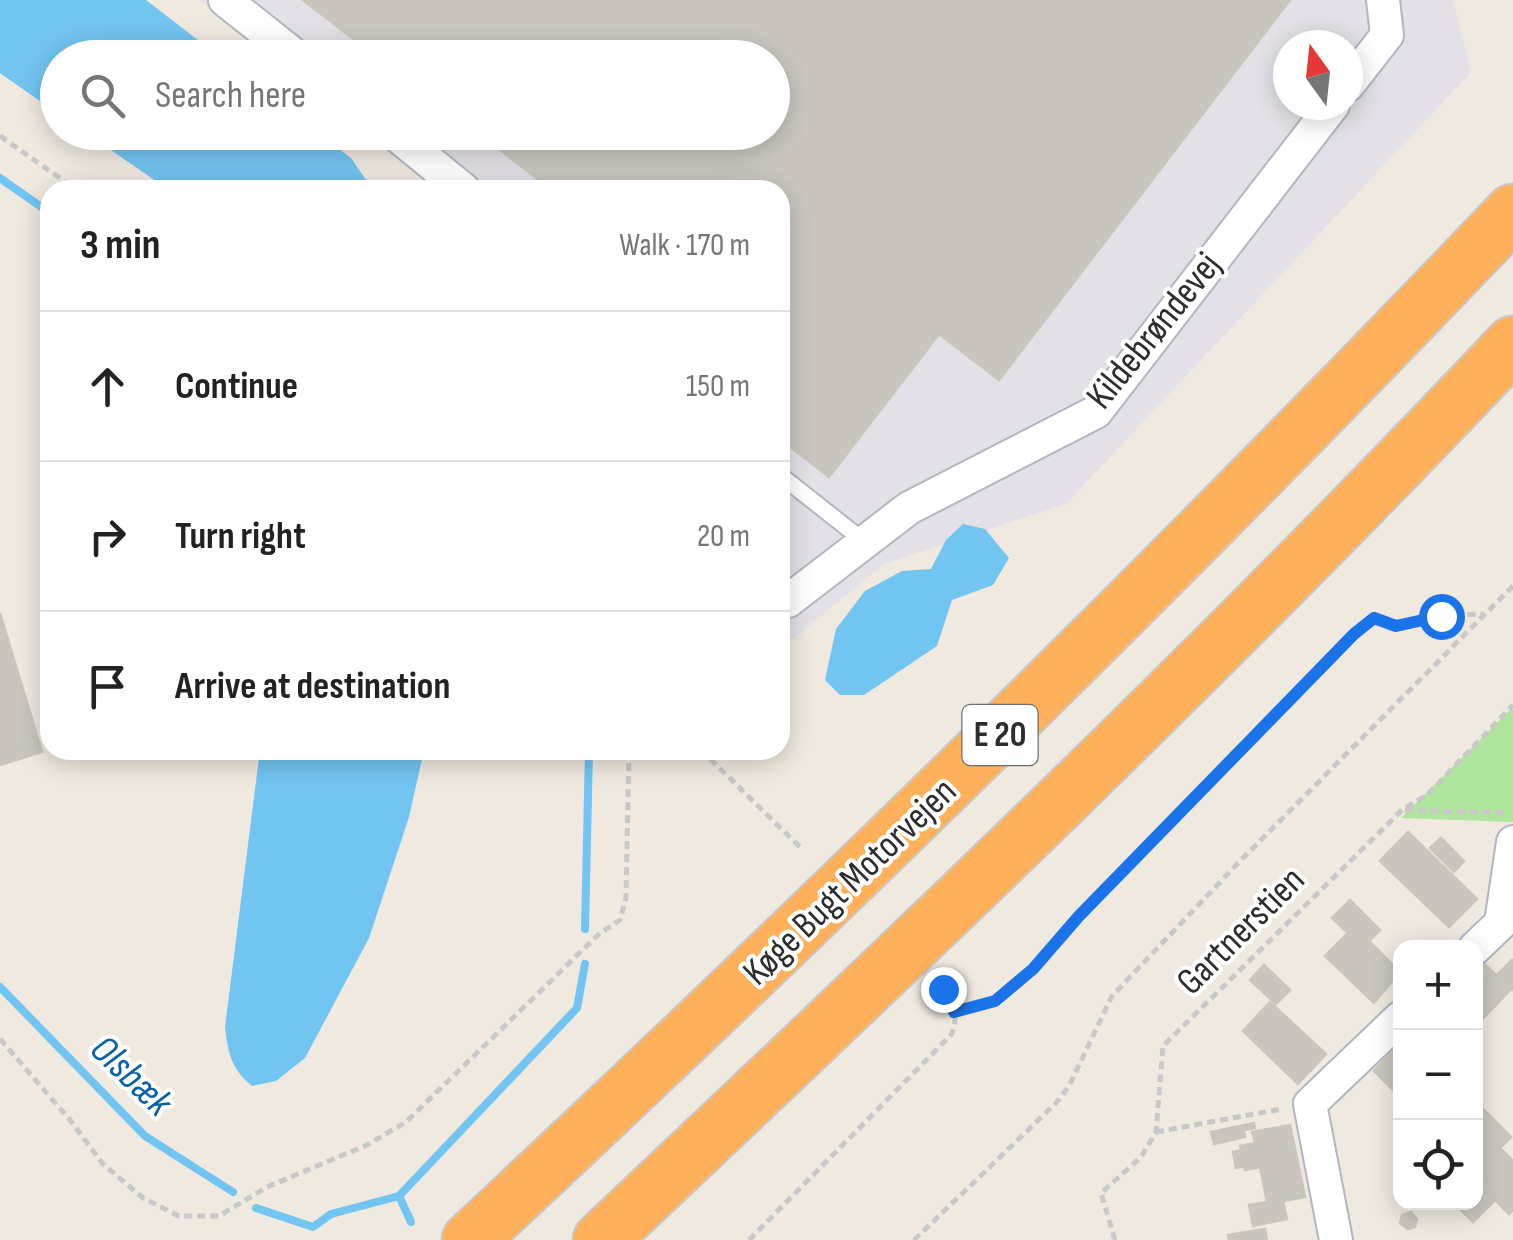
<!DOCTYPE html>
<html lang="en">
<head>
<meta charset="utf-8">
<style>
  :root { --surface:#fff; --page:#f2f2f2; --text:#222; --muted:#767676; --line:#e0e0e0 }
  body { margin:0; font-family:"Sofia Sans Condensed",sans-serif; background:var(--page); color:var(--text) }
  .controls { position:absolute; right:30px; bottom:30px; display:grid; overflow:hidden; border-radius:20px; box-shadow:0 5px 25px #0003 }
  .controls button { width:90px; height:90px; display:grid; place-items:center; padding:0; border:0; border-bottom:2px solid var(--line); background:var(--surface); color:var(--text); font:50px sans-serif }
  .compass { position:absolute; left:1273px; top:30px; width:90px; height:90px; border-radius:50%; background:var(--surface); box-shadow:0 5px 25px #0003; rotate:345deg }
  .stop { position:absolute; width:30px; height:30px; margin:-22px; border:8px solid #1a73e8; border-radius:50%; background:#fff }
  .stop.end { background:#1a73e8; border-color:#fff; box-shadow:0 2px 10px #0008 }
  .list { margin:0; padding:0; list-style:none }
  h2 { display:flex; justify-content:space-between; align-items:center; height:130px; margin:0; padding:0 40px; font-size:42px }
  h2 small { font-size:32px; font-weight:400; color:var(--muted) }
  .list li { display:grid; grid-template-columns:65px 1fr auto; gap:30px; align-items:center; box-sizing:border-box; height:150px; padding:0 40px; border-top:2px solid var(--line) }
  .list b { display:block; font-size:38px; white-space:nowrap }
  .list em { font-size:32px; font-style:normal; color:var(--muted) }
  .icon { flex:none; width:55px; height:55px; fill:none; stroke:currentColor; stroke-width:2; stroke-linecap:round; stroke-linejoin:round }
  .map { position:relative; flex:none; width:1513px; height:1240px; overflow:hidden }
  .search { position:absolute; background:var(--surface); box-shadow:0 5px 25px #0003; left:40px; top:40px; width:750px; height:110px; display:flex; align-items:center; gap:25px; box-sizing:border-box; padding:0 35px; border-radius:55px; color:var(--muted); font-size:38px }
  .panel { position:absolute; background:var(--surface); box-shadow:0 5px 25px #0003; left:40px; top:180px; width:750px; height:580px; border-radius:30px }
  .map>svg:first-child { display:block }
  .industrial { fill:#e3e0e7; fill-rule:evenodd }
  .green { fill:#afe59c }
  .water { fill:#72c4f1 }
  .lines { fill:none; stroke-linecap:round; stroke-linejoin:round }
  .stream { stroke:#72c4f1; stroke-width:8 }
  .building { fill:#cac6bf; stroke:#cac6b9; stroke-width:2.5 }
  .lane-casing { stroke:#b3b5c1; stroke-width:19 }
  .street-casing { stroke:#b3b5c1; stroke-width:36 }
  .highway-casing { stroke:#c8c8c8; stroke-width:59 }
  .path { stroke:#c8c8c8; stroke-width:5; stroke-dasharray:8 5; stroke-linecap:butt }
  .lane { stroke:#fff; stroke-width:15 }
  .street { stroke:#fff; stroke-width:32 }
  .highway { stroke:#ffb05a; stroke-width:55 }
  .route { stroke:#1a73e8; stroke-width:12 }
  .labels { text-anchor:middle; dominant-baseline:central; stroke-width:8; stroke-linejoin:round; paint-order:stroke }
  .shield { fill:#fff; stroke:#6c6c6c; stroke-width:2.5 }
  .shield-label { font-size:35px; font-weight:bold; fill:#2d2d2d }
  .street-label { font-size:38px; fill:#2d2d2d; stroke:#fff }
  .water-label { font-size:40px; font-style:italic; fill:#0b62a3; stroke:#fff }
</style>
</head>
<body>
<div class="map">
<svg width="1513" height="1240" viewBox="0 0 1513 1240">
  <rect width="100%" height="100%" fill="#efe9e0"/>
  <path class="industrial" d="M200,0H1453L1471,72L1066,504L884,564L780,650V190H428V178L369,133L772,132V58L273,57ZM1288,45H1348V105H1288Z"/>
  <path class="green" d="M1513,707V822L1401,818Z"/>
  <g class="water">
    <path d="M0,0H146L220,57L58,58L57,113L0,73Z"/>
    <path d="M86,133H318L351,158L373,190H169Z"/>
    <path d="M963,524L985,529L1009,558L993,585L952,600L937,646L864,695H840L825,680L836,629L865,591L902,571L931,569L946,540Z"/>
    <path d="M260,750H424L409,817L369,938L305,1058L276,1081L252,1086C231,1069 228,1053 225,1027Z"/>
  </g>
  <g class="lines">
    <g class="stream">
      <path d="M0,178L50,213"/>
      <path d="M585,929L589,750"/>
      <path d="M0,987L145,1136L233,1192"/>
      <path d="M399,1196L577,1008L585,964"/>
      <path d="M256,1208L313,1227L331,1214L399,1196L411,1222"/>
    </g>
  </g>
  <g class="building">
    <path d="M303,0H1290L999,380L939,334L829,477L780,439V190H552L477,132H772V58H378Z"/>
    <path d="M0,613L42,752L0,765Z"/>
    <path d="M1408,832L1477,899L1449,927L1380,861Z"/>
    <path d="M1441,838L1464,861L1454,872L1430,848Z"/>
    <path d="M1350,900L1380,930L1369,941L1400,972L1374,1003L1325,956L1348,933L1332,918Z"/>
    <path d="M1512,960L1513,961V990L1497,975Z"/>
    <path d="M1481,961L1511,989L1476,1026V967Z"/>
    <path d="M1264,965L1290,990L1276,1004L1250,980Z"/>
    <path d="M1270,1002L1326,1054L1298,1084L1243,1031Z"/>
    <path d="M1400,1044V1097L1374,1071Z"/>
    <path d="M1476,1102L1511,1137L1500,1148L1513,1161V1210L1509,1214L1495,1200L1473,1222L1453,1202H1476V1135L1481,1130L1476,1124Z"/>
    <path d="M1254,1123L1255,1128L1244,1130L1245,1137L1214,1144L1211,1132Z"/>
    <path d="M1290,1125L1305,1197L1283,1201L1287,1219L1253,1226L1249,1205L1267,1202L1260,1167L1245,1170L1244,1166L1236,1168L1233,1152L1241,1150L1240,1146L1255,1143L1252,1132Z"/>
    <path d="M1411,1212L1417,1219L1415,1227L1408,1229L1400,1223L1402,1215Z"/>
    <path d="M1265,1229L1267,1240H1229L1228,1235Z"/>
  </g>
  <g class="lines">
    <defs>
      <path id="lane" d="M780,475L865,542"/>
      <g id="street">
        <path d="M225,0L298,58"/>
        <path d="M1348,85L1387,35L1383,0"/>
        <path d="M393,132L464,190"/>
        <path d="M780,600L788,601L909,508L1096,412L1333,105"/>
        <path d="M1475,948L1501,923L1513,842"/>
        <path d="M1336,1240L1310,1104L1400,1018"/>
      </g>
      <g id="highway">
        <path d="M470,1240C827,907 1176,566 1513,212"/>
        <path d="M601,1240C911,948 1221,654 1513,344"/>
      </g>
    </defs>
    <use href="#lane" class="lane-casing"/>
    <use href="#street" class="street-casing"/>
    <use href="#highway" class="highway-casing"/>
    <g class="path">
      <path d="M0,136L77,190"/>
      <path d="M701,750L800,847"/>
      <path d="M1405,810L1504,813"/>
      <path d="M955,1011L995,1001L1033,969L1079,916L1314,674L1374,618L1396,625L1441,616L1483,614"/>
      <path d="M0,1039L70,1120L103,1164L143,1198L179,1216H219L267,1187L367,1145L406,1122L599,934L620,920L626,898L629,750"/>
      <path d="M1156,1132L1282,1109"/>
      <path d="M749,1240L951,1035C960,1017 952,1006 943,989"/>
      <path d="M914,1240L1056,1103L1069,1086L1112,996L1241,860L1513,586"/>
      <path d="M1115,1240L1101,1193L1141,1157L1156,1132L1163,1046L1402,810L1427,795L1513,705"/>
    </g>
    <use href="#lane" class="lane"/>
    <use href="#street" class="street"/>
    <use href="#highway" class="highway"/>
  </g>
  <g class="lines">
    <path class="route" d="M943,989L954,1012L995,1001L1033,969L1079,916L1354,634L1374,618L1396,626L1441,616"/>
  </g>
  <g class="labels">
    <rect class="shield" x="962.5" y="705" width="75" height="60" rx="8"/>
    <g class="shield-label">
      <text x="1000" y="735">E 20</text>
    </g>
    <g class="street-label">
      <text transform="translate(1154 331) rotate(-51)">Kildebrøndevej</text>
      <text transform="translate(850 882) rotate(-44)">Køge Bugt Motorvejen</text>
      <text transform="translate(1241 931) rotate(-45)">Gartnerstien</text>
    </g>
    <g class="water-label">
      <text transform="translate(131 1076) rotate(44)">Olsbæk</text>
    </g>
  </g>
</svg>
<div class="controls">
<button>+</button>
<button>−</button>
<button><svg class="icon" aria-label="locate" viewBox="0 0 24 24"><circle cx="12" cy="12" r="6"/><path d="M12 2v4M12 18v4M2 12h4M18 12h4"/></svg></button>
</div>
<svg class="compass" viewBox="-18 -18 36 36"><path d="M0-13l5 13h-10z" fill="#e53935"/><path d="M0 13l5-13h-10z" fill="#767676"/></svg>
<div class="stop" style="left:1441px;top:616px"></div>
<div class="stop end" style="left:943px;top:989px"></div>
<div class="search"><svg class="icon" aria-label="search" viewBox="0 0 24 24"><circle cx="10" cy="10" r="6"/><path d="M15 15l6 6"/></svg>Search here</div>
<section class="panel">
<h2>3 min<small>Walk · 170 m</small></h2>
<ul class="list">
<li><svg class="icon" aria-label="ahead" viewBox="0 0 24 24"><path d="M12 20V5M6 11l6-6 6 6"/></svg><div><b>Continue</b></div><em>150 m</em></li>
<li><svg class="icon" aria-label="right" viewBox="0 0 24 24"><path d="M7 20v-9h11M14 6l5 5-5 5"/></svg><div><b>Turn right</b></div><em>20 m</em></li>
<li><svg class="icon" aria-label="arrive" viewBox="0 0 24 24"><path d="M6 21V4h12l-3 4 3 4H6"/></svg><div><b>Arrive at destination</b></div></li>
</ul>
</section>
</div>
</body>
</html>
